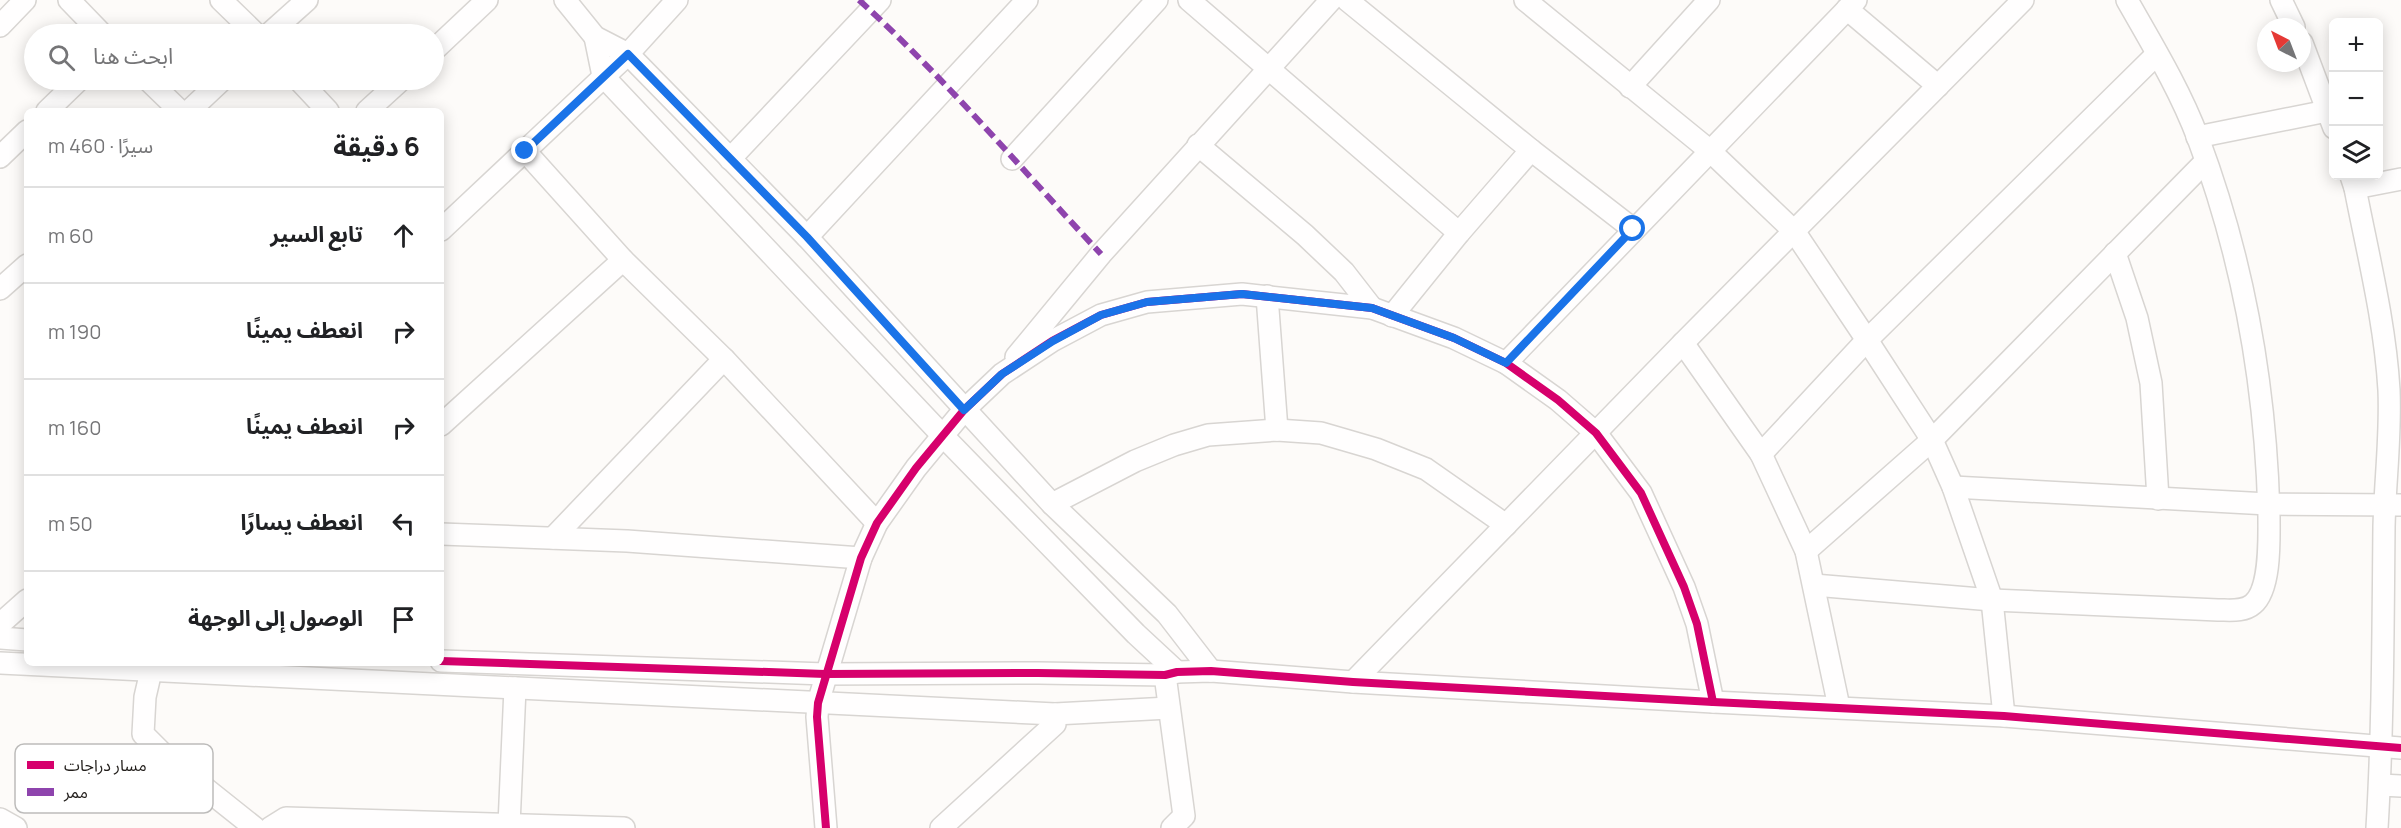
<!DOCTYPE html>
<html lang="ar">
<head>
<meta charset="utf-8">
<style>
  :root { --surface:#fff; --page:#f2f2f2; --text:#202124; --muted:#757577; --line:#e0e0e0 }
  body { margin:0; font-family:Manrope,"Noto Sans Arabic",sans-serif; background:var(--page); color:var(--text); direction:rtl }
  .controls { position:absolute; right:18px; top:18px; display:grid; overflow:hidden; border-radius:9px; box-shadow:0 3px 15px #0003 }
  .controls button { width:54px; height:54px; display:grid; place-items:center; padding:0; border:0; border-bottom:2px solid var(--line); background:var(--surface); color:var(--text); font:30px sans-serif }
  .compass { position:absolute; left:2257px; top:18px; width:54px; height:54px; border-radius:50%; background:var(--surface); box-shadow:0 3px 15px #0003; rotate:318deg }
  .stop { position:absolute; width:18px; height:18px; margin:-14px; border:4px solid #1a73e8; border-radius:50%; background:#fff }
  .stop.end { background:#1a73e8; border-color:#fff; box-shadow:0 2px 6px #0008 }
  .list { margin:0; padding:0; list-style:none }
  h2 { display:flex; justify-content:space-between; align-items:center; height:78px; margin:0; padding:0 24px; font-size:26px }
  h2 small { font-size:20px; font-weight:400; color:var(--muted) }
  .list li { display:grid; grid-template-columns:39px 1fr auto; gap:18px; align-items:center; box-sizing:border-box; height:96px; padding:0 24px; border-top:2px solid var(--line) }
  .list b { display:block; font-size:22px; white-space:nowrap }
  .list em { font-size:20px; font-style:normal; color:var(--muted) }
  .icon { flex:none; width:33px; height:33px; fill:none; stroke:currentColor; stroke-width:2; stroke-linecap:round; stroke-linejoin:round }
  .map { position:relative; flex:none; width:2401px; height:828px; overflow:hidden; direction:ltr }
  .search { position:absolute; background:var(--surface); box-shadow:0 3px 15px #0003; left:24px; top:24px; width:420px; height:66px; display:flex; align-items:center; gap:15px; box-sizing:border-box; padding:0 21px; border-radius:33px; color:var(--muted); font-size:22px }
  .panel { position:absolute; background:var(--surface); box-shadow:0 3px 15px #0003; left:24px; top:108px; width:420px; height:558px; border-radius:9px; direction:rtl }
  .map>svg:first-child { display:block }
  .lines { fill:none; stroke-linecap:round; stroke-linejoin:round }
  .street-casing { stroke:#d8d5d2; stroke-width:24 }
  .street { stroke:#fffefe; stroke-width:21 }
  .quiet { stroke:#8e44ad; stroke-width:6; stroke-dasharray:12 6; stroke-linecap:butt }
  .cycleway-casing { stroke:#fff; stroke-width:11 }
  .cycleway { stroke:#d6006c; stroke-width:8 }
  .route { stroke:#1a73e8; stroke-width:8 }
  .key { fill:#fff; stroke:#bdbcbb; stroke-width:1.5 }
  .key-label { font-size:16px; fill:#24201d }
</style>
</head>
<body>
<div class="map">
<svg width="2401" height="828" viewBox="0 0 2401 828">
  <rect width="100%" height="100%" fill="#fdfbf9"/>
  <g class="lines">
    <defs>
      <g id="street">
        <path d="M69,0L102,34"/>
        <path d="M221,0L256,34"/>
        <path d="M565,0L595,37L628,54L807,237L1052,504L1167,614L1211,671"/>
        <path d="M1189,0L1459,233"/>
        <path d="M1347,0L1531,150L1633,229"/>
        <path d="M1525,0L1709,150L1794,231L1867,340L1932,440L1953,487L1992,600L2004,716"/>
        <path d="M2281,0L2294,27"/>
        <path d="M1847,9L1938,86"/>
        <path d="M0,26L25,0"/>
        <path d="M269,34L307,0"/>
        <path d="M595,37L603,76L943,436L1136,634L1177,672"/>
        <path d="M2302,43L2334,128"/>
        <path d="M434,50L487,0"/>
        <path d="M148,80L180,111"/>
        <path d="M299,80L328,111"/>
        <path d="M1630,87L1709,0"/>
        <path d="M47,111L79,80"/>
        <path d="M189,111L222,80"/>
        <path d="M367,111L401,80"/>
        <path d="M2197,137L2327,111"/>
        <path d="M1198,145L1305,235L1344,272L1372,308"/>
        <path d="M525,151L623,260L724,359L877,523"/>
        <path d="M0,157L27,131"/>
        <path d="M730,159L880,0"/>
        <path d="M1012,159L1157,0"/>
        <path d="M2351,176L2355,188C2368,255 2385,322 2389,390C2391,436 2385,481 2384,527C2383,627 2383,728 2377,828"/>
        <path d="M2355,188L2401,179"/>
        <path d="M441,230L628,54L677,0"/>
        <path d="M807,237L1027,0"/>
        <path d="M2115,253L2137,318L2151,383L2158,499"/>
        <path d="M0,289L27,265"/>
        <path d="M1267,296L1277,430"/>
        <path d="M1392,316L1459,233L1531,150"/>
        <path d="M1683,343L1761,454L1806,551L1839,707"/>
        <path d="M1016,357L1101,254L1331,0"/>
        <path d="M1506,363L1856,0"/>
        <path d="M441,425L623,260"/>
        <path d="M1761,454L1867,340L2157,54"/>
        <path d="M1953,487L2268,504L2401,505"/>
        <path d="M1052,504L1135,461L1174,445L1208,435L1277,430L1321,433L1376,449L1426,469L1506,525"/>
        <path d="M441,534L627,541L861,558"/>
        <path d="M553,538L724,359"/>
        <path d="M1806,551L1932,440L2205,162"/>
        <path d="M1814,585L1992,600L2218,610C2230,610 2244,612 2253,604C2271,589 2269,539 2269,517C2266,385 2244,261 2198,138C2180,90 2152,44 2127,0"/>
        <path d="M0,624L27,600"/>
        <path d="M0,638L27,640"/>
        <path d="M441,661L825,674L1038,673L1165,675L1177,672L1211,671L1353,682L1713,702L2004,716L2401,748"/>
        <path d="M0,663L1055,714L1169,708"/>
        <path d="M151,671L145,697L143,734L166,757L255,828"/>
        <path d="M1165,675L1184,816L1172,828"/>
        <path d="M1353,682L1683,343L2023,0"/>
        <path d="M2380,785L2401,786"/>
        <path d="M0,819L16,828"/>
        <path d="M509,825L515,688"/>
        <path d="M270,828L286,818L624,828"/>
        <path d="M826,828L817,717L818,703L861,558L877,523L916,468L964,410L1002,374L1052,341L1101,315L1147,302L1242,294L1372,308L1454,338L1506,363L1558,400L1596,433L1641,493L1684,587L1697,624L1713,702"/>
        <path d="M941,828L1055,724V714"/>
      </g>
    </defs>
    <use href="#street" class="street-casing"/>
    <use href="#street" class="street"/>
    <path class="quiet" d="M859,0C946,79 1021,169 1101,254"/>
    <defs>
      <g id="cycleway">
        <path d="M441,661L825,674L1038,673L1165,675L1177,672L1211,671L1353,682L1713,702L2004,716L2401,748"/>
        <path d="M826,828L817,717L818,703L861,558L877,523L916,468L964,410L1002,374L1052,341L1101,315L1147,302L1242,294L1372,308L1454,338L1506,363L1558,400L1596,433L1641,493L1684,587L1697,624L1713,702"/>
      </g>
    </defs>
    <use href="#cycleway" class="cycleway-casing"/>
    <use href="#cycleway" class="cycleway"/>
  </g>
  <g class="lines">
    <path class="route" d="M525,151L628,54L807,237L964,410L1002,374L1053,341L1101,315L1147,302L1242,294L1372,308L1454,338L1506,363L1633,229"/>
  </g>
  <rect x="15" y="744" width="198" height="69" rx="9" class="key"/>
  <rect x="27" y="761" width="27" height="8" fill="#d6006c"/>
  <rect x="27" y="788" width="27" height="8" fill="#8e44ad"/>
  <g class="key-label">
    <text x="64" y="771">مسار دراجات</text>
    <text x="64" y="798">ممر</text>
  </g>
</svg>
<div class="controls">
<button>+</button>
<button>−</button>
<button><svg class="icon" aria-label="layers" viewBox="0 0 24 24"><path d="M12 4l9 5-9 5-9-5zM3 14l9 5 9-5"/></svg></button>
</div>
<svg class="compass" viewBox="-18 -18 36 36"><path d="M0-13l5 13h-10z" fill="#e53935"/><path d="M0 13l5-13h-10z" fill="#757577"/></svg>
<div class="stop" style="left:1633px;top:229px"></div>
<div class="stop end" style="left:525px;top:151px"></div>
<div class="search"><svg class="icon" aria-label="search" viewBox="0 0 24 24"><circle cx="10" cy="10" r="6"/><path d="M15 15l6 6"/></svg>ابحث هنا</div>
<section class="panel">
<h2>6 دقيقة<small>سيرًا · 460 m</small></h2>
<ul class="list">
<li><svg class="icon" aria-label="ahead" viewBox="0 0 24 24"><path d="M12 20V5M6 11l6-6 6 6"/></svg><div><b>تابع السير</b></div><em>60 m</em></li>
<li><svg class="icon" aria-label="right" viewBox="0 0 24 24"><path d="M7 20v-9h11M14 6l5 5-5 5"/></svg><div><b>انعطف يمينًا</b></div><em>190 m</em></li>
<li><svg class="icon" aria-label="right" viewBox="0 0 24 24"><path d="M7 20v-9h11M14 6l5 5-5 5"/></svg><div><b>انعطف يمينًا</b></div><em>160 m</em></li>
<li><svg class="icon" aria-label="left" viewBox="0 0 24 24"><path d="M17 20v-9H6M10 6l-5 5 5 5"/></svg><div><b>انعطف يسارًا</b></div><em>50 m</em></li>
<li><svg class="icon" aria-label="arrive" viewBox="0 0 24 24"><path d="M6 21V4h12l-3 4 3 4H6"/></svg><div><b>الوصول إلى الوجهة</b></div></li>
</ul>
</section>
</div>
</body>
</html>
